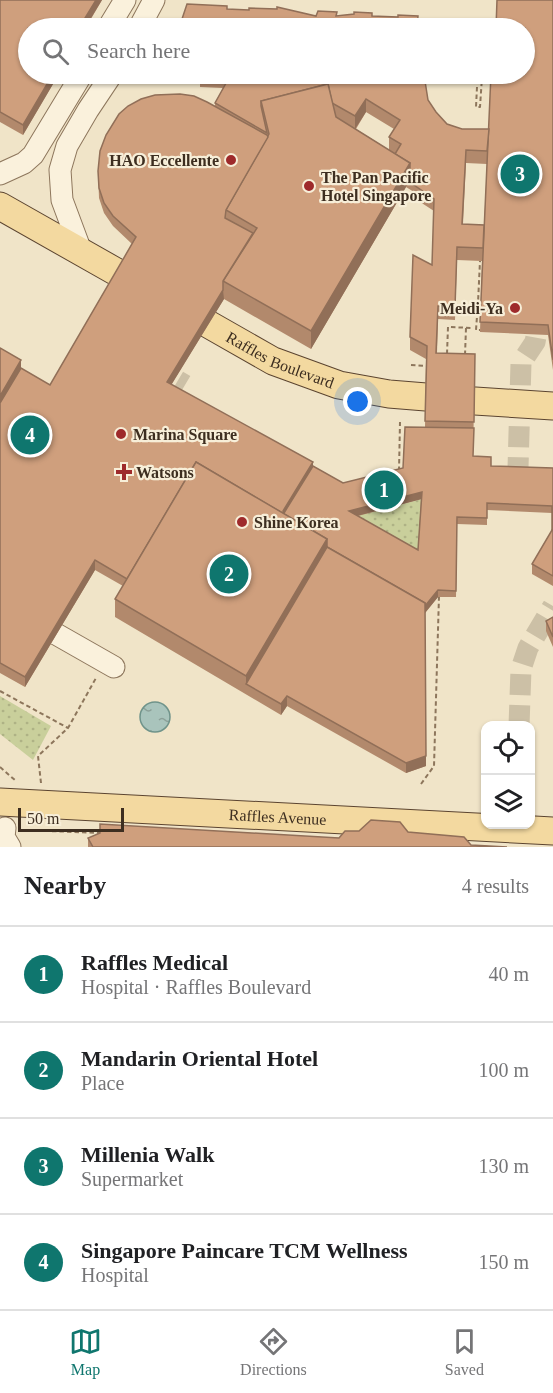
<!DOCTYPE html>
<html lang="en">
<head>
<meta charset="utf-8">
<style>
  :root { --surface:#fff; --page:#f2f2f2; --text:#202124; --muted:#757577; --line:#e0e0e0; --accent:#0f766e }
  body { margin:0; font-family:"Times New Roman",serif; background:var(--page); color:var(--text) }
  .controls { position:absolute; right:18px; bottom:18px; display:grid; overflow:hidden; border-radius:12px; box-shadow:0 2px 4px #0004 }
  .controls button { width:54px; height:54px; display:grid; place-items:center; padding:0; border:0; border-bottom:2px solid var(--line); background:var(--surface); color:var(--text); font:30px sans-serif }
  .scale { position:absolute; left:18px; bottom:15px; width:106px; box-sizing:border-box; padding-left:6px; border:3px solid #3d2e20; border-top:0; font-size:16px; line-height:21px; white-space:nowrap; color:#3d2e20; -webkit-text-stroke:4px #f7eed8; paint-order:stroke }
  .you { position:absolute; left:358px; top:402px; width:21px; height:21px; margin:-15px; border:4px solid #fff; border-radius:50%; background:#1a73e8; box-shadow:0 0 0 9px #1a73e833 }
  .badge { display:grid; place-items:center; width:39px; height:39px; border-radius:50%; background:var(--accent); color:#fff; font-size:20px; font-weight:700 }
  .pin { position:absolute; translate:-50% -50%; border:3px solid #fff; box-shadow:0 2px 6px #0006 }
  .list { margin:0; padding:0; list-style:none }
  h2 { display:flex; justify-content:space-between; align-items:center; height:78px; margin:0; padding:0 24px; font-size:26px }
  h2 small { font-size:20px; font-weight:400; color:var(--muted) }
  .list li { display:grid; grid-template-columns:39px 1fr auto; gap:18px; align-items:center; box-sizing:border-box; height:96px; padding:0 24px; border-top:2px solid var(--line) }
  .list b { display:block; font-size:22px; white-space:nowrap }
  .list p { margin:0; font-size:20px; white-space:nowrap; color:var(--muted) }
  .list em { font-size:20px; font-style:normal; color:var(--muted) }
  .icon { flex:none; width:33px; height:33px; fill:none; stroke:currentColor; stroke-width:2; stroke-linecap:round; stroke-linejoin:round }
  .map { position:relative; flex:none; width:553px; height:847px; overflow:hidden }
  .search { position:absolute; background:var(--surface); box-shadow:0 2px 4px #0004; left:18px; right:18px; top:18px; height:66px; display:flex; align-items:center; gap:15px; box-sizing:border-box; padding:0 21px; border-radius:33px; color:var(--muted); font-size:22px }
  .sheet { height:462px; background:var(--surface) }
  nav { display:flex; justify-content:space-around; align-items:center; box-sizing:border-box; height:84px; border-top:2px solid var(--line); background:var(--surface); font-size:16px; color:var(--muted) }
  nav a { display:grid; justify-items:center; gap:3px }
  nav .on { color:var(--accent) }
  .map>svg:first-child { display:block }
  .green { fill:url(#green-dots) }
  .water { fill:url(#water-ripples); stroke:#6f938a; stroke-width:1.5 }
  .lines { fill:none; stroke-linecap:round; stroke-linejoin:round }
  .minor-tunnel { stroke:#ccc0a6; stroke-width:21; stroke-dasharray:21 10; stroke-linecap:butt }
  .minor-casing { stroke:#8d765c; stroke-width:23 }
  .major-casing { stroke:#5b4430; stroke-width:29 }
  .path { stroke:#8d765c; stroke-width:2; stroke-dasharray:4.5 3; stroke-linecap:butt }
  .minor { stroke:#faf1dc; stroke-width:21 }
  .major { stroke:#f3d9a0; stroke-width:27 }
  .wall { fill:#b2896c; fill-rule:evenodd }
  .shaded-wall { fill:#916f58 }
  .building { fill:#cf9f7d; stroke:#916f58; stroke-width:1.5; fill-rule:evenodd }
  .poi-dot { fill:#9e2a2b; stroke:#f7eed8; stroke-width:2 }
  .labels { text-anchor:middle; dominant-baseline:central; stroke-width:4.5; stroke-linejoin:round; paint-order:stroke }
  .poi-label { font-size:16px; font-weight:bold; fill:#3d2e20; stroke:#f7eed8; text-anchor:start }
  .street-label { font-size:16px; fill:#3d2e20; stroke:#f7eed8 }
</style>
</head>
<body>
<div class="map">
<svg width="553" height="847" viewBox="0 0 553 847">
  <defs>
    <pattern id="green-dots" width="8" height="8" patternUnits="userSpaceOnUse" patternTransform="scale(1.5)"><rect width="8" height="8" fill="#c9cf9b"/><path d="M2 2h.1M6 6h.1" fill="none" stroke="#aeb285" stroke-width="1.8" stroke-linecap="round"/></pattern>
    <pattern id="water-ripples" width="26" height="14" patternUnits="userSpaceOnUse" patternTransform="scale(1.5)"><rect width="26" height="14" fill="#a9c4bc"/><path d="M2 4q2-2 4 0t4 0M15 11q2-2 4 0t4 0" fill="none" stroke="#8ba098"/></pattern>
  </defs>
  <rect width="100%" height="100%" fill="#f0e4c8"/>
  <g class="green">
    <path d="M422,499L418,557L349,518Z"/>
    <path d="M0,696L51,726L33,760L0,734Z"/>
  </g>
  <circle class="water" cx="155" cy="717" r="15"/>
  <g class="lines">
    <g class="minor-tunnel">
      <path d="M151,365L185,385"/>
      <path d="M516,478L518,468L521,363L535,342L537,331"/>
      <path d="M519,726L521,669L528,648L553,606"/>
    </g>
    <defs>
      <g id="minor">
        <path d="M108,28L125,0"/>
        <path d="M139,28L154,0"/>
        <path d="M0,174L24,163L33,155L82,74"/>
        <path d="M81,251L62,200L60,170L67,146L88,110L112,74"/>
        <path d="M56,634L114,667"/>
        <path d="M5,828L4,837L10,847"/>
      </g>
      <g id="major">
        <path d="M0,206L120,274"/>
        <path id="s1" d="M208,324L273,361L339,385L389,394L426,397"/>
        <path d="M475,401L553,406"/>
        <path id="s2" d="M0,802L553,831"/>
      </g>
    </defs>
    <use href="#minor" class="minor-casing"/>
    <use href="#major" class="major-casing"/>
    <g class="path">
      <path d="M477,87L476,107H480L482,77"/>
      <path d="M474,302L478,303L480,261"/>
      <path d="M478,303L476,330H480"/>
      <path d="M447,354L448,327L472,328"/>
      <path d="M465,355L466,328"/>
      <path d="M411,365L426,366"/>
      <path d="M399,471L400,422"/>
      <path d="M0,691L68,728"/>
      <path d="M0,767L16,781"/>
      <path d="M41,783L38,756L68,728L96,678"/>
      <path d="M421,784L434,766L439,596"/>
      <path d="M22,830L101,833"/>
    </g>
    <use href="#minor" class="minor"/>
    <use href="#major" class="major"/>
  </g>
  <g class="wall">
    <path d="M0,0H102L23,135L0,122Z"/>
    <path d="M553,0V370L548,335L480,332L482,261L457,260L455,320L438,319L437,353L475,354L473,456L491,466L553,468V586L532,574V564L552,530V513L487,510V525L457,524L456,597H438L425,613L426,766L406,773L287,706L281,715L115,617V599L123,586L95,570L25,687L0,673V348L21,368L50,385L132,244L113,226L104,213L99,198L98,171L215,106V103L223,88L200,87V74L425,83L428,100L436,112L447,124L462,129H489ZM366,112L394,129L389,137V150L356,129ZM466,163L487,164L484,225L463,224ZM406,187L414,192V198L434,211L432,265L410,337V350L426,359L425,427L403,468L343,483L171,385L224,299L311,349ZM421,499L418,550L358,516Z"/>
    <path d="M553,617V647L546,631V621Z"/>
    <path d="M408,832L471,845L507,847H88V838H339Z"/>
  </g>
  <g class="shaded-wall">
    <path d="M96,0H102L85,28H79Z"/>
    <path d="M53,74H59L23,135V125Z"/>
    <path d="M366,99V112L355,129V116Z"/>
    <path d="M410,163V176L406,174V187L311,349V331Z"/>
    <path d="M223,290L224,299L167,392V382Z"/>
    <path d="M21,360V378L0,413V396Z"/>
    <path d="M313,462V473L285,519L283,511Z"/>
    <path d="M422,492V499L349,518V511Z"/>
    <path d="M327,539V557L246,684V694V676Z"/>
    <path d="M95,560V570L25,687V677Z"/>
    <path d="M438,590V597L425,613V606Z"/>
    <path d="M287,696V706L281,715V704Z"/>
    <path d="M426,756V766L406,773V763Z"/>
  </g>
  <g class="building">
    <path d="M0,0H96L79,28H28V74H53L23,125L0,112Z"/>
    <path d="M497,0H553V360L548,325L480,322L491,74H525V28H496Z"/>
    <path d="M187,4L227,6V9L249,10V8L277,9V7L316,16L318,11L337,12L336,16L354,14V12L372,13V16L398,17V15L418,16L417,28H179Z"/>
    <path d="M200,74H425V81L428,100L436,112L447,124L462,129H489L487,151L466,150L462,224L484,225L483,248L457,247L455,307L438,306L436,353L475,354L474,422L425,421L427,346L410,337L413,255L432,265L434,199L414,185L417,180L406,174L410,168V163L395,154L401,144L389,137L400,120L366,99L355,116L332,103L328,84L261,101V106L267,133L215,103L230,76Z"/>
    <path d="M328,84L336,117L410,163L311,331L223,281L257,228L226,210L269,134L261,101Z"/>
    <path d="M180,94L194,96L207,102L267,135L268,137L226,210L225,218L253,233L223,281V290L167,382L313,462L283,511L284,514L196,462L127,579L95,560L25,677L0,663V403L21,368L50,385L136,237L113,216L104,203L99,188L98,171L100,151L106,135L119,114L128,106L141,99L155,95Z"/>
    <path d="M0,348L21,360L0,396Z"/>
    <path d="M405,427L474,428L473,456L491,457V466L553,468V531L552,530V506L487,503V518L457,517L456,591L438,590L425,606V603L327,547V539L284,514V513L313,466L343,483L403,468ZM422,492L418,550L349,511Z"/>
    <path d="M196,462L327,539L246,676L115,599Z"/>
    <path d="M552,530L553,531V576L532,564Z"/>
    <path d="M327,547L425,603L426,756L406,763L287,696L281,704L246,684Z"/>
    <path d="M553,617V637L546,621Z"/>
    <path d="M371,820L400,822L408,832L464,837L471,845L507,847H93L88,838L100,833V824L339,838L345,831H359Z"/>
  </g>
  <g class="poi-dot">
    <circle cx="231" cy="160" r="6"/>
    <circle cx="309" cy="186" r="6"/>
    <circle cx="515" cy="308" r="6"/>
    <circle cx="121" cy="434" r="6"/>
    <path d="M121 463h6v6h6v6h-6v6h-6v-6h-6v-6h6z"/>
    <circle cx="242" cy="522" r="6"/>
  </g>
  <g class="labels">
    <g class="poi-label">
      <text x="219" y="160" text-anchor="end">HAO Eccellente</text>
      <text x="321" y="177">The Pan Pacific<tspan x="321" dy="18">Hotel Singapore</tspan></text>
      <text x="503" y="308" text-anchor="end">Meidi-Ya</text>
      <text x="133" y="434">Marina Square</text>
      <text x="136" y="472">Watsons</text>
      <text x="254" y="522">Shine Korea</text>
    </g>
    <g class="street-label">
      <text stroke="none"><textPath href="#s1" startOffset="81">Raffles Boulevard</textPath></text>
      <text stroke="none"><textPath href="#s2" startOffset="278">Raffles Avenue</textPath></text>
    </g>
  </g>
</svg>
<div class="controls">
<button><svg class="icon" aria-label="locate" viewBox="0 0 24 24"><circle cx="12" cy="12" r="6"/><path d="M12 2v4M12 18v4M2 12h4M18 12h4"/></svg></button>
<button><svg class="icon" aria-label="layers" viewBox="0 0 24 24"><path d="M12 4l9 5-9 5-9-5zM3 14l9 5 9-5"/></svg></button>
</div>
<div class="scale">50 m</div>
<div class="you"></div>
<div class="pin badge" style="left:384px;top:490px">1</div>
<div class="pin badge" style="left:229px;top:574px">2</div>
<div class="pin badge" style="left:520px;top:174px">3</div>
<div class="pin badge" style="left:30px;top:435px">4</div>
<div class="search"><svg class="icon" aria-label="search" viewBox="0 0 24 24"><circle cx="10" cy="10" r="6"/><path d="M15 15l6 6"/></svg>Search here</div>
</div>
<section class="sheet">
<h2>Nearby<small>4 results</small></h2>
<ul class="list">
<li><span class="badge">1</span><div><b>Raffles Medical</b><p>Hospital · Raffles Boulevard</p></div><em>40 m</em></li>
<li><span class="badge">2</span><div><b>Mandarin Oriental Hotel</b><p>Place</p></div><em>100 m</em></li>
<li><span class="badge">3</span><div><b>Millenia Walk</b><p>Supermarket</p></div><em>130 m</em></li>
<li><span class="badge">4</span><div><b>Singapore Paincare TCM Wellness</b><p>Hospital</p></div><em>150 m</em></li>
</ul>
</section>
<nav>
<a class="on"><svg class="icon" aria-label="map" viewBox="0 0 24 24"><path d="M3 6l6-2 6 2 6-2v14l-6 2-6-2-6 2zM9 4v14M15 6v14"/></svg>Map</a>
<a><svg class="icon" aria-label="directions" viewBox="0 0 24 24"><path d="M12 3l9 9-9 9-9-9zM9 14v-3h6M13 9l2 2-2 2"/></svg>Directions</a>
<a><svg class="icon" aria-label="saved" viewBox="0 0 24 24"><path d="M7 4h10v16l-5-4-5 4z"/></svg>Saved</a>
</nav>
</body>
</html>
